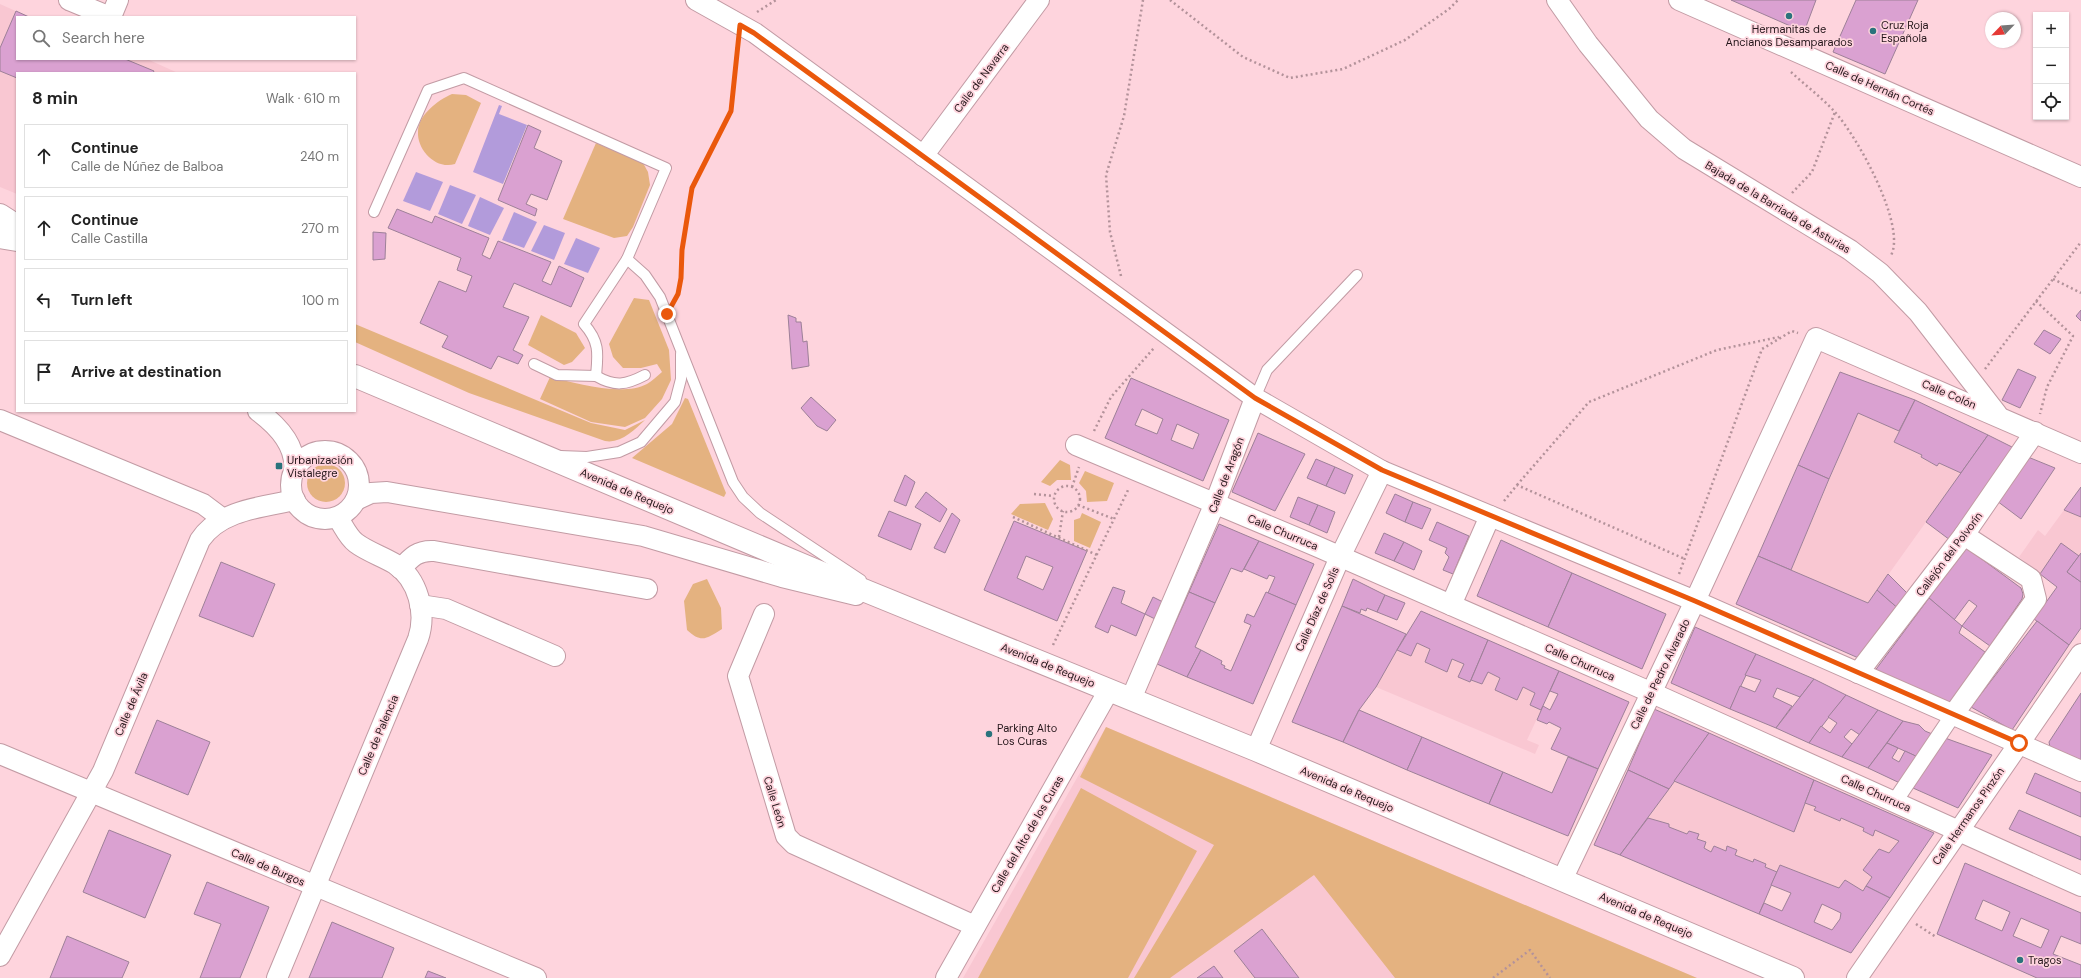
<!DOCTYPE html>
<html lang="en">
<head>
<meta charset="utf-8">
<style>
  :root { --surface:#fff; --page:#f6f6f6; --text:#222; --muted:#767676; --line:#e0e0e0 }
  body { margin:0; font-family:"DM Sans",sans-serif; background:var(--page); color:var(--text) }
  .controls { position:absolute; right:12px; top:12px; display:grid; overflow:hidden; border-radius:0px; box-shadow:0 1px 3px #0004 }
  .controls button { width:36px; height:36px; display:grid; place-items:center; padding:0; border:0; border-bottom:1px solid var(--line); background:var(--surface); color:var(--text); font:20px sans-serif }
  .compass { position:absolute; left:1985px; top:12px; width:36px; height:36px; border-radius:50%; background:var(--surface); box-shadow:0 1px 3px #0004; rotate:245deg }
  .stop { position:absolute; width:12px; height:12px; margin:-9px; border:3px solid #ea580c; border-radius:50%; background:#fff }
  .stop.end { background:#ea580c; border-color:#fff; box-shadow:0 1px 4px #0008 }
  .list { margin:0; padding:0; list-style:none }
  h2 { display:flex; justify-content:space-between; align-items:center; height:52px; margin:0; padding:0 16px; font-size:17px }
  h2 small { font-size:13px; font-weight:400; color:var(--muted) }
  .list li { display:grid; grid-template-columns:26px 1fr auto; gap:12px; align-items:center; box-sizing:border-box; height:64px; margin:0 8px 8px; padding:0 8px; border:1px solid var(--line); border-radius:0px }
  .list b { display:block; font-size:15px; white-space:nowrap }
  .list p { margin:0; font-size:13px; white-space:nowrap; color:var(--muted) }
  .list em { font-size:13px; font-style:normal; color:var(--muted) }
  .icon { flex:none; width:22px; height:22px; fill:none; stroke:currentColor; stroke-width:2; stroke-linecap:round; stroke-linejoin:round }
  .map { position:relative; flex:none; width:2081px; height:978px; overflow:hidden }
  .search { position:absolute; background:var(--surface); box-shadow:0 1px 3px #0004; left:16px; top:16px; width:340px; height:44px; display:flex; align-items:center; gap:10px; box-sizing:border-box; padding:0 14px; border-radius:0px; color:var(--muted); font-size:15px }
  .panel { position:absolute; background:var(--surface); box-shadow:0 1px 3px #0004; left:16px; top:72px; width:340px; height:340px; border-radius:0px }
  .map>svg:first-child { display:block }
  .built { fill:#f9c7d2 }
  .green { fill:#e4b280 }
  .water { fill:#b29bdb }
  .building { fill:#daa1d1; stroke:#9d8098; fill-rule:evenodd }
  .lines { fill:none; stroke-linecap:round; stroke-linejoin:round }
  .service-casing { stroke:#c29ba4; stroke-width:12 }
  .pedestrian-casing { stroke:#c29ba4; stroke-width:17 }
  .minor-casing { stroke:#c29ba4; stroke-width:22 }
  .trunk-casing { stroke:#c29ba4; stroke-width:24 }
  .path { stroke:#b3929a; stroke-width:2.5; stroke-dasharray:2 3; stroke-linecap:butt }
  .service { stroke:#fff; stroke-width:10 }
  .pedestrian { stroke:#fff; stroke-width:15 }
  .minor { stroke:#fff; stroke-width:20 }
  .trunk { stroke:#fff; stroke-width:22 }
  .route { stroke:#ea580c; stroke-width:5 }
  .poi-dot { fill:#2a737c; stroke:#fed4dd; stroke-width:1.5 }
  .labels { text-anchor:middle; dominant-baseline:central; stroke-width:3.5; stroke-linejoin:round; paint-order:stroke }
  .poi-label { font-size:11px; fill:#231519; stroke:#fed4dd; text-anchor:start }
  .street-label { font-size:11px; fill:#231519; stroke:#fed4dd }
</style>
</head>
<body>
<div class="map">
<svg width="2081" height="978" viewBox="0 0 2081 978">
  <rect width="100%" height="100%" fill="#fed4dd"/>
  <g class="built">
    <path d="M0,4L29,17H17V59H147L178,73H17V194L0,187Z"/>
    <path d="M1858,413L1899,431L1894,442L1922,455L1921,458L1937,466L1939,463L1961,473L1868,603L1791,570Z"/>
    <path d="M2064,510L2081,517V553L2079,556L2061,544L2040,574L2019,557L2038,530L2045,536Z"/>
    <path d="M1417,643L1430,649L1425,662L1446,672L1452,659L1464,664L1458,677L1482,684L1488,672L1500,678L1495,690L1517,700L1523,687L1535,693L1530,705L1541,710L1527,740L1539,745L1535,754L1376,687L1397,650L1411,656Z"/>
    <path d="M1106,727L1697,978H963Z"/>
    <path d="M1674,781L1794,832L1805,803L1816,807L1814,810L1839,821L1841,818L1864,828L1863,832L1872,836L1875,830L1899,841L1889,853L1879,849L1863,870L1872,877L1863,891L1845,880L1839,888L1780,865L1777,872L1735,855L1737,850L1727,847L1726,851L1714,846L1711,852L1704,848L1706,842L1697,839L1698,834L1689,831L1687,834L1669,827V824L1648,818Z"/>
  </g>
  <g class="green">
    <path d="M452,94L466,95L481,103L455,164C436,170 417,150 418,132C418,115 438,100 452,94Z"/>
    <path d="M596,143L643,163L648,172L650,185L633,227L627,236L614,238L563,219Z"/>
    <path d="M634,298L649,300L669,350L671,380L662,399L645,418L625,427L591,422L540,399L550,377C576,383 622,397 647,384C652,381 657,376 662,372L657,364L641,368H623L613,357L609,344Z"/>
    <path d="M541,315L576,333L585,348L572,362L564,365L528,345Z"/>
    <path d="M355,324L591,423L625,430L645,420C634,430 621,444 605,441L469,393L355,342Z"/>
    <path d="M685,398L688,399L726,493L724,497L632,458L672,424Z"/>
    <path d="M1060,460L1070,465L1071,480H1057L1050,486L1041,482Z"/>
    <circle cx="326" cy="483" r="19"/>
    <path d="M1085,471L1114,483L1107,501L1087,502L1086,491L1079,483Z"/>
    <path d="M1045,503L1053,519L1048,530L1011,514L1020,504Z"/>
    <path d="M1082,513L1101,522L1090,548L1074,541V520L1080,518Z"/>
    <path d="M707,579L721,608L722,629C707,638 702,644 687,630L684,601L693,584Z"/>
    <path d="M1106,727L1697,978H1395L1314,875L1170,978H1134L1214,845L1080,777Z"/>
    <path d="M1081,788L1197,851L1128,978H978Z"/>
  </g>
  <g class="water">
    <path d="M499,105L502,106L499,114L527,125L503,184L473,172Z"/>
    <path d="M416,172L443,182L430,211L403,201Z"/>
    <path d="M450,185L476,195L462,224L438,214Z"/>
    <path d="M480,197L504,208L490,235L468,226Z"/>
    <path d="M514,212L537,222L524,248L502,240Z"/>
    <path d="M544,225L565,233L554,260L531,251Z"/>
    <path d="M576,238L600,248L588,273L564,264Z"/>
  </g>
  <g class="building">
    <path d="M1731,0H1816L1804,32Z"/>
    <path d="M1856,0H1918L1885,74L1833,52Z"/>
    <path d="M16,11L29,17H17V59H125L154,71L153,73H17V78L0,71V48Z"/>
    <path d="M528,125L541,131L534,148L562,161L547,200L531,194L526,204L537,209L535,216L498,200Z"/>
    <path d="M397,209L432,223L435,216L489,238L482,255L490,259L498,241L551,262L542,281L551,285L559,266L584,278L571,307L514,283L503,307L529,317L513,350L523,355L518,364L498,356L491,369L442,347L448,336L420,323L439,281L466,292L472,276L457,270L461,258L388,228Z"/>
    <path d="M373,232L386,233L385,259L373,260Z"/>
    <path d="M2081,310V321L2076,316Z"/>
    <path d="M788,315L796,318V322H801L803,342L807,341L809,366L792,369Z"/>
    <path d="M2044,330L2061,339L2050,354L2034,344Z"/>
    <path d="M2018,369L2036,377L2020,408L2002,400Z"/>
    <path d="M1840,372L1915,400L1899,431L1858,413L1829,479L1798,465Z"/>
    <path d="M1131,378L1229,420L1203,481L1105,438ZM1142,409L1163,419L1157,434L1135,425ZM1177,424L1199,434L1193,449L1171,440Z"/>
    <path d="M811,397L836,420L827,431L817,426L801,408Z"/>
    <path d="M1915,400L1988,435L1961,473L1939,463L1937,466L1921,457L1922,455L1894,442Z"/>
    <path d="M1258,433L1305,454L1275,511L1232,492Z"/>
    <path d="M1988,435L2016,449L1950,540L1926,522Z"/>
    <path d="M2028,457L2055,468L2021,519L1997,501Z"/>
    <path d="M1316,459L1335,467L1326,486L1307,478Z"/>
    <path d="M1798,465L1829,479L1791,570L1758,556Z"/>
    <path d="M1335,467L1353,475L1345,494L1326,486Z"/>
    <path d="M905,475L915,482L906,506L894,501Z"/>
    <path d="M2081,487V517L2064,510Z"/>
    <path d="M926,492L947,509L940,522L915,507Z"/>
    <path d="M1395,494L1413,502L1405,522L1386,513Z"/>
    <path d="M1298,497L1318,505L1309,525L1290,517Z"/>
    <path d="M1413,502L1431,509L1422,529L1405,522Z"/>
    <path d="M1318,505L1335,512L1327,533L1309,525Z"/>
    <path d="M889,511L921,524L911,550L878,536Z"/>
    <path d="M952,513L960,520L945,553L934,548Z"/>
    <path d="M1014,521L1087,551L1057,621L984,590ZM1026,556L1053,567L1043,590L1017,578Z"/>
    <path d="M1437,522L1469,536L1453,574L1443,570L1449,557L1445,553L1447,548L1429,540Z"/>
    <path d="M1219,524L1259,541L1242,572L1231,568L1215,603L1189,592Z"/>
    <path d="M1384,533L1404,542L1394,561L1375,553Z"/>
    <path d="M1501,540L1572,573L1548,627L1477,596Z"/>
    <path d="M1259,541L1314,564L1296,605L1268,593L1275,577L1269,575L1267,579L1244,569Z"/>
    <path d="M1404,542L1422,551L1414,570L1394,561Z"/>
    <path d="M2061,543L2079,556L2067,572L2081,582V628L2069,645L2034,619L2057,587L2040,574Z"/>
    <path d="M1964,546L2021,588L2023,594L2022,599L1990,646L1962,626L1977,606L1969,600L1954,620L1929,598Z"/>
    <path d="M2081,553V582L2067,572Z"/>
    <path d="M1758,556L1868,603L1877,590L1900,610L1863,660L1736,604Z"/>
    <path d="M221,562L275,584L253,637L199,616Z"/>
    <path d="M1572,573L1666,614L1642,669L1548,627Z"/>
    <path d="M1888,574L1910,596L1900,610L1877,590Z"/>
    <path d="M1353,579L1385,595L1377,612L1367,608L1366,611L1361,609L1360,613L1342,606Z"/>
    <path d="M1113,587L1125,591L1121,603L1145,614L1136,636L1111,625L1108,633L1095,627Z"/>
    <path d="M1189,592L1215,603L1195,647L1201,650L1187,677L1157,664Z"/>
    <path d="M1266,592L1296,605L1253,704L1187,677L1201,650L1222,661L1221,664L1225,666L1224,668L1231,671L1251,625L1244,622L1247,614L1254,617Z"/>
    <path d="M1385,595L1405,603L1397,620L1377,612Z"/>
    <path d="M1153,597L1165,603L1157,620L1145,614Z"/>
    <path d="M1929,598L1962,626L1959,633L1985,652L1949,705L1874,672Z"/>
    <path d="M1342,606L1406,634L1376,687L1359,710L1343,742L1292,722Z"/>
    <path d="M1421,611L1488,640L1470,682L1458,677L1464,664L1452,659L1447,672L1425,662L1430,649L1417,643L1411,656L1397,650Z"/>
    <path d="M2037,621L2069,645L2012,730L1971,707Z"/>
    <path d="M1695,627L1756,654L1730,709L1671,683Z"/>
    <path d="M1488,640L1559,671L1541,710L1530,705L1535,693L1523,687L1517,700L1495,690L1500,678L1488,672L1482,684L1471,680Z"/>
    <path d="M1756,654L1814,679L1800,697L1777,688L1773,697L1792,706L1776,728L1730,709L1740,686L1755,692L1761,680L1745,675Z"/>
    <path d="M1559,671L1629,702L1598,769L1551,749L1561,728L1549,722L1547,724L1537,720L1543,706L1550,710L1558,694L1550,691Z"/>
    <path d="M1814,679L1846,695L1809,743L1776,728Z"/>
    <path d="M2081,693V760L2050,747L2049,742Z"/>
    <path d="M1846,695L1878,710L1860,735L1851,729L1844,737L1852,744L1842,757L1809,743L1821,726L1830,733L1837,723L1828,717Z"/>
    <path d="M1654,709L1709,733L1669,789L1628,770Z"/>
    <path d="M1359,710L1422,737L1407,770L1343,742Z"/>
    <path d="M1878,710L1903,721L1868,768L1842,757Z"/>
    <path d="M157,720L210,742L188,795L135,773Z"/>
    <path d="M1903,721L1919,725L1925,731L1937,736L1920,758L1887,743Z"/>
    <path d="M1709,733L1814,780L1794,832L1674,781Z"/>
    <path d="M1422,737L1503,772L1489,804L1407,770Z"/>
    <path d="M1945,738L1992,755L1958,808L1913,788Z"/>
    <path d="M1887,743L1898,748L1892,758L1899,762L1905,751L1920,758L1902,784L1868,768Z"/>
    <path d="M1568,757L1598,769L1568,836L1489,804L1503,772L1552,793Z"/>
    <path d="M1628,770L1669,789L1620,855L1594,845Z"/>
    <path d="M2035,773L2081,793V817L2026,793Z"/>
    <path d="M1814,780L1934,833L1890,898L1866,886L1872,877L1863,870L1879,849L1889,853L1899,841L1875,830L1873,836L1863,831L1864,828L1841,818L1840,821L1814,810L1816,807L1805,803Z"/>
    <path d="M2019,810L2081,837V860L2009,829Z"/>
    <path d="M1648,818L1669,824V827L1687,834L1689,831L1699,834L1697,839L1706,842L1704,848L1711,852L1714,846L1726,851L1727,846L1737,850L1735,855L1753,862L1754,859L1766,864L1765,867L1777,872L1759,914L1620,855Z"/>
    <path d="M109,830L171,855L145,918L83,892Z"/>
    <path d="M1965,863L2081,913V944L2061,936L2053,954L2081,965V978H2037L1937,934ZM1983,900L2010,912L2002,931L1975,919ZM2021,918L2049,930L2041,948L2013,936Z"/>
    <path d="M1780,865L1839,888L1845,880L1863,891L1866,886L1890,898L1851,953L1759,914L1764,903L1782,911L1791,893L1771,885ZM1822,904L1841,913L1840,919L1832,930L1814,922Z"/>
    <path d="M207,882L269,907L240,978H200L221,924L194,914Z"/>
    <path d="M332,922L394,948L382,978H309Z"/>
    <path d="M1262,929L1299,978H1255L1234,951Z"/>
    <path d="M67,936L129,962L122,978H50Z"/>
    <path d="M1214,966L1223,978H1197Z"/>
    <path d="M428,971L446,978H425Z"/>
  </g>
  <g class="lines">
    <defs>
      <g id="service">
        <path d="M374,212L428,90L464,78L666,168L627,259L645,275L660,297L733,482L743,497L760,513L861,580"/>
        <path d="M534,364L557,375L596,376C598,354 600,342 584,324L627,259"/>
        <path d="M596,376C615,387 626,385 645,375"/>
        <path d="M1255,398L1267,370L1357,275"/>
        <path d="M560,456L587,457L619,452L641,442L675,402L681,379V354"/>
      </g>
      <path id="pedestrian" d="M1895,801L1953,715"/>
      <g id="minor">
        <path d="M69,0L110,17"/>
        <path d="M696,0L755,33L1255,398L1382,471L1695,601L2081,771"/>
        <path d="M1557,0L1588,44L1649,119L1684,149L1850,250L1880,273L1918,312L1997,414"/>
        <path d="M1679,0L2081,177"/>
        <path d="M111,17L118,0"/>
        <path d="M923,156L1039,0"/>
        <path d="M258,411C277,425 297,445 294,471"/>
        <path d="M0,420L203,504L223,519"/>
        <path d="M1076,445L1316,546L1650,692L2081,886"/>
        <circle cx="325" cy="485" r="34"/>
        <path d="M356,500L371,493L387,492L643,536L782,577L856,595"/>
        <path d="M401,569C411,557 418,550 434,551L647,589"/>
        <path d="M420,605L446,609L555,656"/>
        <path d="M1451,605L1490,516"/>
        <path d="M764,614L738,676L786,836L794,844L975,926"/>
        <path d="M1858,673L1964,535L2035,432"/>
        <path d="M1131,699L1215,503L1255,398"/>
        <path d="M1953,715L2036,599L2031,579L1964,535"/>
        <path d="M1256,750L1340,557L1382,471"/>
        <path d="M0,754L536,978"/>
        <path d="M1562,880L1695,601L1816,338L2081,453"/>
        <path d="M0,956L103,771L200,540C220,510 262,507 295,500"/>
        <path d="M277,978L418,639C427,613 418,579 395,564C382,556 368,552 356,543C348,537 344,527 338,518"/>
        <path d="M946,978L1109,690"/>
        <path d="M1857,978L2081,654"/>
      </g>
      <g id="trunk">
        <path d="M0,215L17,226"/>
        <path d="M0,237L17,240"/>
        <path d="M355,376L824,574L1256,750L1793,978"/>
      </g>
    </defs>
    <use href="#service" class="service-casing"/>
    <use href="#pedestrian" class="pedestrian-casing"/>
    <use href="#minor" class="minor-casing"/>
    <use href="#trunk" class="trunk-casing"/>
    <g class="path">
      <path d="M1170,0L1243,57L1290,78L1343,69L1405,40L1449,9L1458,0"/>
      <path d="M757,12L776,0"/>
      <path d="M1791,72C1805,85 1821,97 1834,111C1856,134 1909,229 1890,257"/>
      <path d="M1792,193L1812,172L1835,112"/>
      <path d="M1121,276L1110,232L1106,175L1124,116L1143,0"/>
      <path d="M2053,279L2081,293"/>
      <path d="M676,298L681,278L682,251L692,188L731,111L737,46"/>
      <path d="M2036,301L2073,336L2047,387L2040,414"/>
      <path d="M1985,369L2081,242"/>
      <path d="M1094,431L1111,397L1154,348"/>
      <path d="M1517,485L1589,402L1717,350L1779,337"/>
      <circle cx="1067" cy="499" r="13"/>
      <path d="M1072,487L1079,467"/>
      <path d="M1034,494L1054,496"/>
      <path d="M1504,501L1517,485L1685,559"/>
      <path d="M1078,505L1114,519"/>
      <path d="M1013,517L1097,555"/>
      <path d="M1059,537L1063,511"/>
      <path d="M1679,574L1762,349L1792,331L1798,333"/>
      <path d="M1053,645L1129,488"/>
      <path d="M1916,924L1936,937"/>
      <path d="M1493,978L1530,950L1550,978"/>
    </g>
    <use href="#service" class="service"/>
    <use href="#pedestrian" class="pedestrian"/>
    <use href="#minor" class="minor"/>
    <use href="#trunk" class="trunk"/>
  </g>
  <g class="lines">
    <path class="route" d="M667,314L678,294L681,278L682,250L692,188L731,111L740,25L754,33L1255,398L1382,470L1695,601L2019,743"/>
  </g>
  <g class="poi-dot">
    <circle cx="1789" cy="16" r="4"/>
    <circle cx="1873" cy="31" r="4"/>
    <rect x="275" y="462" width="8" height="8" rx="2"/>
    <circle cx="989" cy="734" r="4"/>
    <circle cx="2020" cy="960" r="4"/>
  </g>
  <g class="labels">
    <g class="poi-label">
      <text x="1881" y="25">Cruz Roja<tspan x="1881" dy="13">Española</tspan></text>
      <text x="1789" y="29" text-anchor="middle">Hermanitas de<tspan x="1789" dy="13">Ancianos Desamparados</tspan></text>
      <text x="287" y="460">Urbanización<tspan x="287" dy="13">Vistalegre</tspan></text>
      <text x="997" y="728">Parking Alto<tspan x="997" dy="13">Los Curas</tspan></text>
      <text x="2028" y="960">Tragos</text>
    </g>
    <g class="street-label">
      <text transform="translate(981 78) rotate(-53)">Calle de Navarra</text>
      <text transform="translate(1880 88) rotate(24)">Calle de Hernán Cortés</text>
      <text transform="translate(1778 207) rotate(31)">Bajada de la Barriada de Asturias</text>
      <text transform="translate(1949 394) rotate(23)">Calle Colón</text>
      <text transform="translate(1226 475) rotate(-69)">Calle de Aragón</text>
      <text transform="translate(627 491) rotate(23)">Avenida de Requejo</text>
      <text transform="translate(1283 532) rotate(23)">Calle Churruca</text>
      <text transform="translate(1949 554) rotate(-53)">Callejón del Polvorín</text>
      <text transform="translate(1317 609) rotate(-66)">Calle Díaz de Solís</text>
      <text transform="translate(1580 662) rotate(24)">Calle Churruca</text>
      <text transform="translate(1048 665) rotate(22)">Avenida de Requejo</text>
      <text transform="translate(1660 674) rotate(-64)">Calle de Pedro Alvarado</text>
      <text transform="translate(131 704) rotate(-67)">Calle de Ávila</text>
      <text transform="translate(378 735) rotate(-67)">Calle de Palencia</text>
      <text transform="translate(1347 789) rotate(23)">Avenida de Requejo</text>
      <text transform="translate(1876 793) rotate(24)">Calle Churruca</text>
      <text transform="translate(775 802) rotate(73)">Calle León</text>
      <text transform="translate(1968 816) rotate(-55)">Calle Hermanos Pinzón</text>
      <text transform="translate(1027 834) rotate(-60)">Calle del Alto de los Curas</text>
      <text transform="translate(268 867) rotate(23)">Calle de Burgos</text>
      <text transform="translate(1646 915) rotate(23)">Avenida de Requejo</text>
    </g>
  </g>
</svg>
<div class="controls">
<button>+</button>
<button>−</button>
<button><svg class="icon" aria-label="locate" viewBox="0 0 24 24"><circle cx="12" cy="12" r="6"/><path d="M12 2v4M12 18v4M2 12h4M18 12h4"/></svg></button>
</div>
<svg class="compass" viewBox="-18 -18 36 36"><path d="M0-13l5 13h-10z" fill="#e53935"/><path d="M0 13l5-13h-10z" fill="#767676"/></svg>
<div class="stop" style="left:2019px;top:743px"></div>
<div class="stop end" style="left:667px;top:314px"></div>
<div class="search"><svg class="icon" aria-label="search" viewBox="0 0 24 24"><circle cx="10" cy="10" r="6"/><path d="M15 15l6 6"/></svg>Search here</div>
<section class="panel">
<h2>8 min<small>Walk · 610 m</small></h2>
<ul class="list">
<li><svg class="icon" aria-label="ahead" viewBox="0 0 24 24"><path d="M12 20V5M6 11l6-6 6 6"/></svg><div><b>Continue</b><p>Calle de Núñez de Balboa</p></div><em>240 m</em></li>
<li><svg class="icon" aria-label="ahead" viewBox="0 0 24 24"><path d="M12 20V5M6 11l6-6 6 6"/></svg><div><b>Continue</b><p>Calle Castilla</p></div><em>270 m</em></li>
<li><svg class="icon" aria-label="left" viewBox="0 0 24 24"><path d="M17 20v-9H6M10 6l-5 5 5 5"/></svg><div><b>Turn left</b></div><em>100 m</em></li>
<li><svg class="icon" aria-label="arrive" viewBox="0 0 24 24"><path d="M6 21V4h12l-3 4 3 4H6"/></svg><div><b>Arrive at destination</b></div></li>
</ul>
</section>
</div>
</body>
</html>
